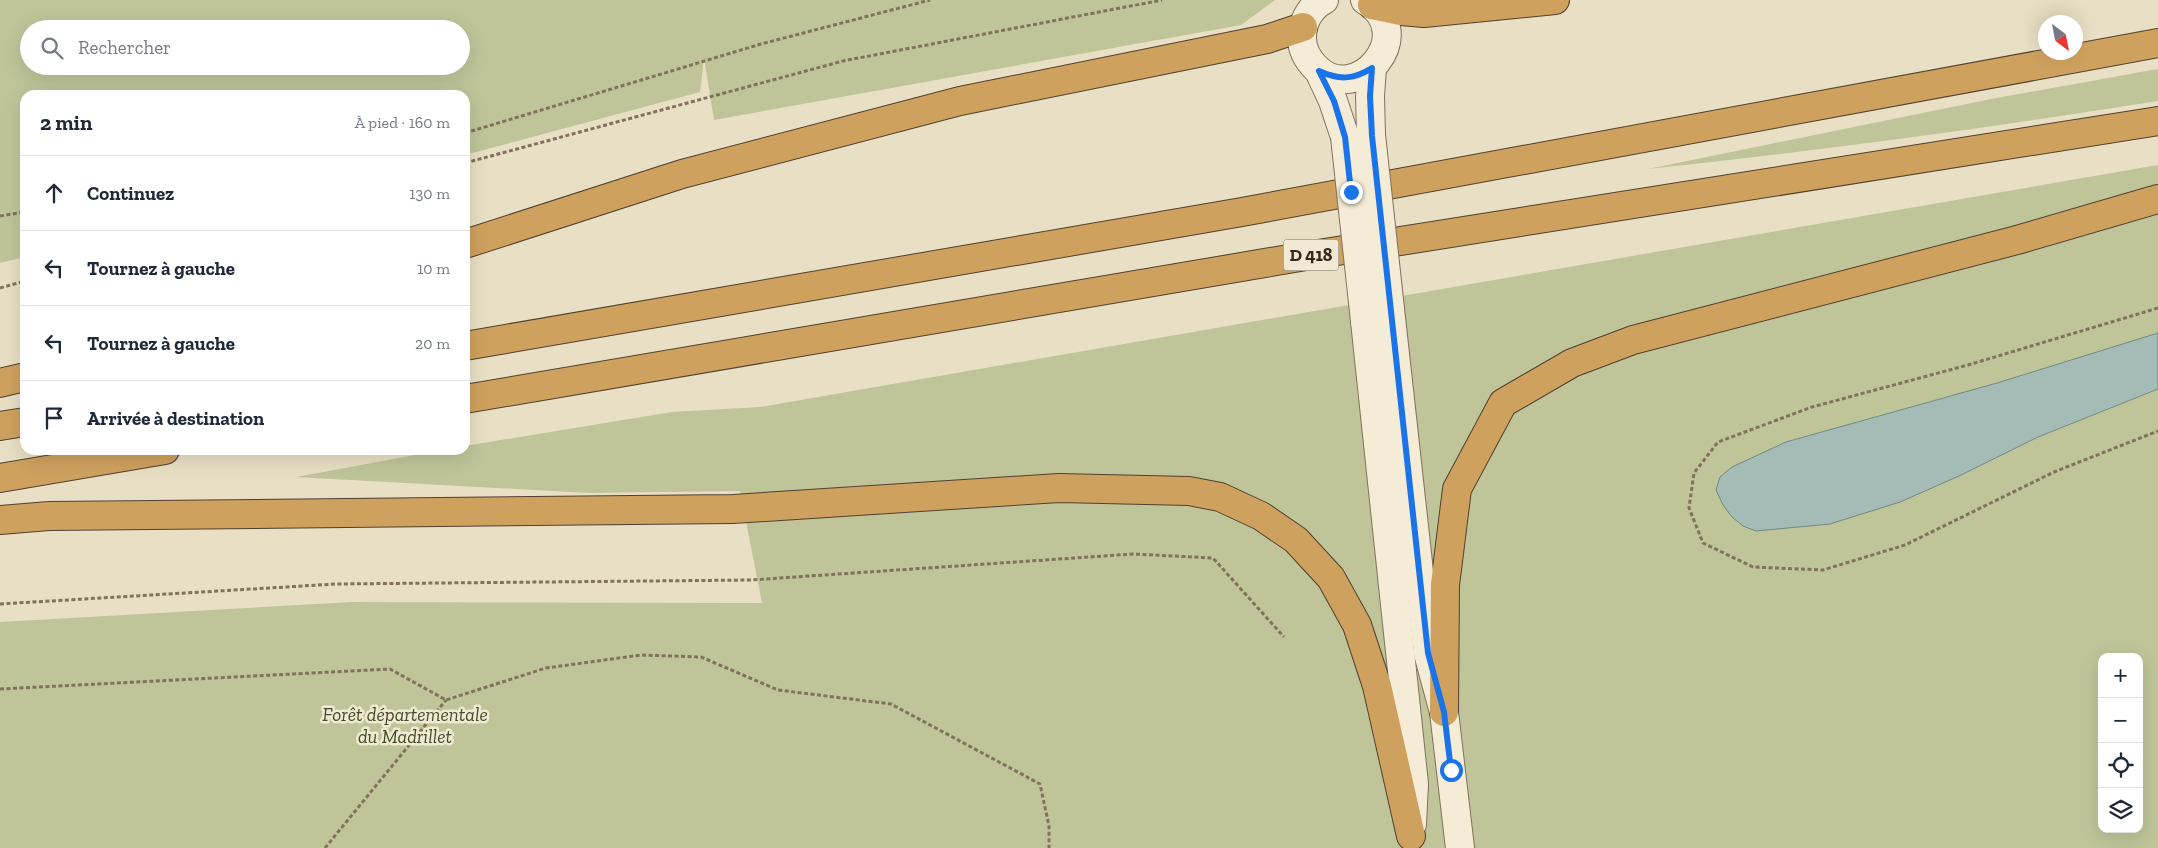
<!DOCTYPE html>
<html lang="fr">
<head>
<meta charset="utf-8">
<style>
  :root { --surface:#fff; --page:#f2f2f3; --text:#1f2937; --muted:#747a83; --line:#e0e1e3 }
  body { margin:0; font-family:"Zilla Slab",serif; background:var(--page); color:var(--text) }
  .controls { position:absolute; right:15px; bottom:15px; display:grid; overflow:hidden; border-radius:10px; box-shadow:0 5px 20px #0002 }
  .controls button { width:45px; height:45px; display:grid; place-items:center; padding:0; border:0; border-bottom:1px solid var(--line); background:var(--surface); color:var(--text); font:25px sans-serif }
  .compass { position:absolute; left:2038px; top:15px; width:45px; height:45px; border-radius:50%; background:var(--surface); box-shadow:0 5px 20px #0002; rotate:148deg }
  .stop { position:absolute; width:15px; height:15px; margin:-11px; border:4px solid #1a73e8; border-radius:50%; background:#fff }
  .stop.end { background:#1a73e8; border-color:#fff; box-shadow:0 1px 5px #0008 }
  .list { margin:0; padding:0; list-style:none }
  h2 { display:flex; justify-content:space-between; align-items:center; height:65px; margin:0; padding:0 20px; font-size:21px }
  h2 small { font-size:16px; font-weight:400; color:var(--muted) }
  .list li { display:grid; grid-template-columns:32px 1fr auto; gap:15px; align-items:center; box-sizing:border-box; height:75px; padding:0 20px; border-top:1px solid var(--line) }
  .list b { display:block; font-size:19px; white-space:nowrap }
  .list em { font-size:16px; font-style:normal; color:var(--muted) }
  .icon { flex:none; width:28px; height:28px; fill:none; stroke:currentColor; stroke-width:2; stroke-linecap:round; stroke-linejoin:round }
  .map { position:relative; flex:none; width:2158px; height:848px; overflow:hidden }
  .search { position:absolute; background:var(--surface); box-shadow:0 5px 20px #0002; left:20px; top:20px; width:450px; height:55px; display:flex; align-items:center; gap:12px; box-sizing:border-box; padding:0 18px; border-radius:28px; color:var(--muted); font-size:19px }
  .panel { position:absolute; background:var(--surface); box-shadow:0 5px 20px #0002; left:20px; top:90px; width:450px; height:365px; border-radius:15px }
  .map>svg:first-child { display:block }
  .green { fill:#bfc599; fill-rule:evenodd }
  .water { fill:#a5bcb6; stroke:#6e8983 }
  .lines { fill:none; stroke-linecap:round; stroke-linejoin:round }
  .minor-casing { stroke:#81715d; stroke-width:30 }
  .highway-casing { stroke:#4f4030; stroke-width:30 }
  .path { stroke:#81715d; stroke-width:3; stroke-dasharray:4 2.5; stroke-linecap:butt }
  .minor { stroke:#f4ecd6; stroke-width:28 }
  .highway { stroke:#cea15e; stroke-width:28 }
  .minor-bridge-casing { stroke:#81715d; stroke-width:30; stroke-linecap:butt }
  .minor-bridge { stroke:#f4ecd6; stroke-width:28 }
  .route { stroke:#1a73e8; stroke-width:6 }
  .labels { text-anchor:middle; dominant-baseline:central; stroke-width:5; stroke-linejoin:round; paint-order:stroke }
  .shield { fill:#f1e9d3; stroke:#6c6355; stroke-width:1 }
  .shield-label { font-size:18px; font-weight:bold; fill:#33291f }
  .park-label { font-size:19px; font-style:italic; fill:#424d28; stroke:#f1e9d3 }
</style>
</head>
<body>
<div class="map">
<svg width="2158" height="848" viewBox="0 0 2158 848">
  <rect width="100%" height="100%" fill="#e8dfc4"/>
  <g class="green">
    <path d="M0,0H1275L1241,25L714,120L704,58L700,92L465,155V95H25V257L0,263ZM29,29H461V66H29Z"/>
    <path d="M2158,69V101C1989,128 1819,151 1648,169L1991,99Z"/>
    <path d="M2158,165V333L1997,383L1786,442L1959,476L2038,437L2158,389V848H0V622L352,602L762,603L740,491L589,493L296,477L442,450H465V446L672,412L760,407ZM2102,657H2139V829H2102Z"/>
  </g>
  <path class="water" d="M2158,333V389L2038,437L1959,476L1900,502L1830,524L1756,531L1743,526L1732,517L1723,505L1716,490L1720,477L1732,467L1786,442L1997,383Z"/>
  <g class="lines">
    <defs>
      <g id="minor">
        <path d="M1324,0C1310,7 1302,22 1302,38C1302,49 1308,60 1316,68C1356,108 1421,34 1365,0"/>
        <path d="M1319,71L1333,101L1345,137"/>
        <path d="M1371,135L1370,96L1372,68"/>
        <path d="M1391,318L1428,653L1444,712L1460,848"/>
        <path d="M1365,321L1414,784L1412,824"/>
      </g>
      <g id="highway">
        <path d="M1372,5L1401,11L1424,13L1555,0"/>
        <path d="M465,244L682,174L960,101L1267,39L1303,27"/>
        <path d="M465,346L1242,212L2158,43"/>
        <path d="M0,383L25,377"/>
        <path d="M465,399L1312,255L2158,121"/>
        <path d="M0,426L25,422"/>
        <path d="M0,478L165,450"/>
        <path d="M0,520L49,516L733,509L1059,488L1189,491L1220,497L1261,516L1296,540L1331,578L1357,625L1377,686L1411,836"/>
        <path d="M1444,712L1445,585L1457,489L1503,403L1572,363L1633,340L2017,240L2158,199"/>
      </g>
    </defs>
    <use href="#minor" class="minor-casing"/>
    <use href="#highway" class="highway-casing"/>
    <g class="path">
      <path d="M465,133L761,44L930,0"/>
      <path d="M465,163L843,61L1162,0"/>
      <path d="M0,216L25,212"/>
      <path d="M0,288L25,281"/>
      <path d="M2158,308L1968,365L1812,407L1718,442L1694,473L1689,508L1703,543L1753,567L1823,570L1905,545L2054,472L2158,431"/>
      <path d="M0,604L336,584L751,580L1133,554L1213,558L1284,637"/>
      <path d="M0,689L390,669L446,700L546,668L641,655L701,657L778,690L891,704L1040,784L1049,826V848"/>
      <path d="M325,848L446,700"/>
    </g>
    <use href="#minor" class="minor"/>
    <use href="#highway" class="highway"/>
    <defs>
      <g id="minor-bridge">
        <path d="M1371,135L1391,318"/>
        <path d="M1345,137L1365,321"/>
      </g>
    </defs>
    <use href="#minor-bridge" class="minor-bridge-casing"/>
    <use href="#minor-bridge" class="minor-bridge"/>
  </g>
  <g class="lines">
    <path class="route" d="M1351,192L1345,137L1334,101L1319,71C1339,80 1353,80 1372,68L1370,96L1372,136L1428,653L1444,712L1451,770"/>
  </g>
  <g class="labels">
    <rect class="shield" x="1283.5" y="239.5" width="55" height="31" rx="4"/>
    <g class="shield-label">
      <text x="1311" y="255">D 418</text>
    </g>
    <g class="park-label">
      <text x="405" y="714">Forêt départementale<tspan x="405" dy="22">du Madrillet</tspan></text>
    </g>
  </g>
</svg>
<div class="controls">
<button>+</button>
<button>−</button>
<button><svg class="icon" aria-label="locate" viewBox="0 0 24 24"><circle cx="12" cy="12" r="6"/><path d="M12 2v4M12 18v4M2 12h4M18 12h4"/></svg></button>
<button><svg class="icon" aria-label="layers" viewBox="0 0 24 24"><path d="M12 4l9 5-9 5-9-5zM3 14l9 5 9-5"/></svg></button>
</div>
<svg class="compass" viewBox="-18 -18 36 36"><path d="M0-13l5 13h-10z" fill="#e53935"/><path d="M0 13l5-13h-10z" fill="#747a83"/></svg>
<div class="stop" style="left:1451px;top:770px"></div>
<div class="stop end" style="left:1351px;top:192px"></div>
<div class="search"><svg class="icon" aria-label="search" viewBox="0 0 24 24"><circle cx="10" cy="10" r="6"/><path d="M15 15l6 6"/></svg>Rechercher</div>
<section class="panel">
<h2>2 min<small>À pied · 160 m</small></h2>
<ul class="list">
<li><svg class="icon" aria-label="ahead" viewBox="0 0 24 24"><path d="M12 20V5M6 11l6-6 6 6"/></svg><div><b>Continuez</b></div><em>130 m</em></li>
<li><svg class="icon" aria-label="left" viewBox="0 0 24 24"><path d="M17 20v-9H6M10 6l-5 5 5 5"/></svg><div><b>Tournez à gauche</b></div><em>10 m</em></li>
<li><svg class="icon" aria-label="left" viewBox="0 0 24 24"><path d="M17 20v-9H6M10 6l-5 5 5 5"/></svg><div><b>Tournez à gauche</b></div><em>20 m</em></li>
<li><svg class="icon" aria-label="arrive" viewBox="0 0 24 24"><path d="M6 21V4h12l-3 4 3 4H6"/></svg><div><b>Arrivée à destination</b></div></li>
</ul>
</section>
</div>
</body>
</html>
